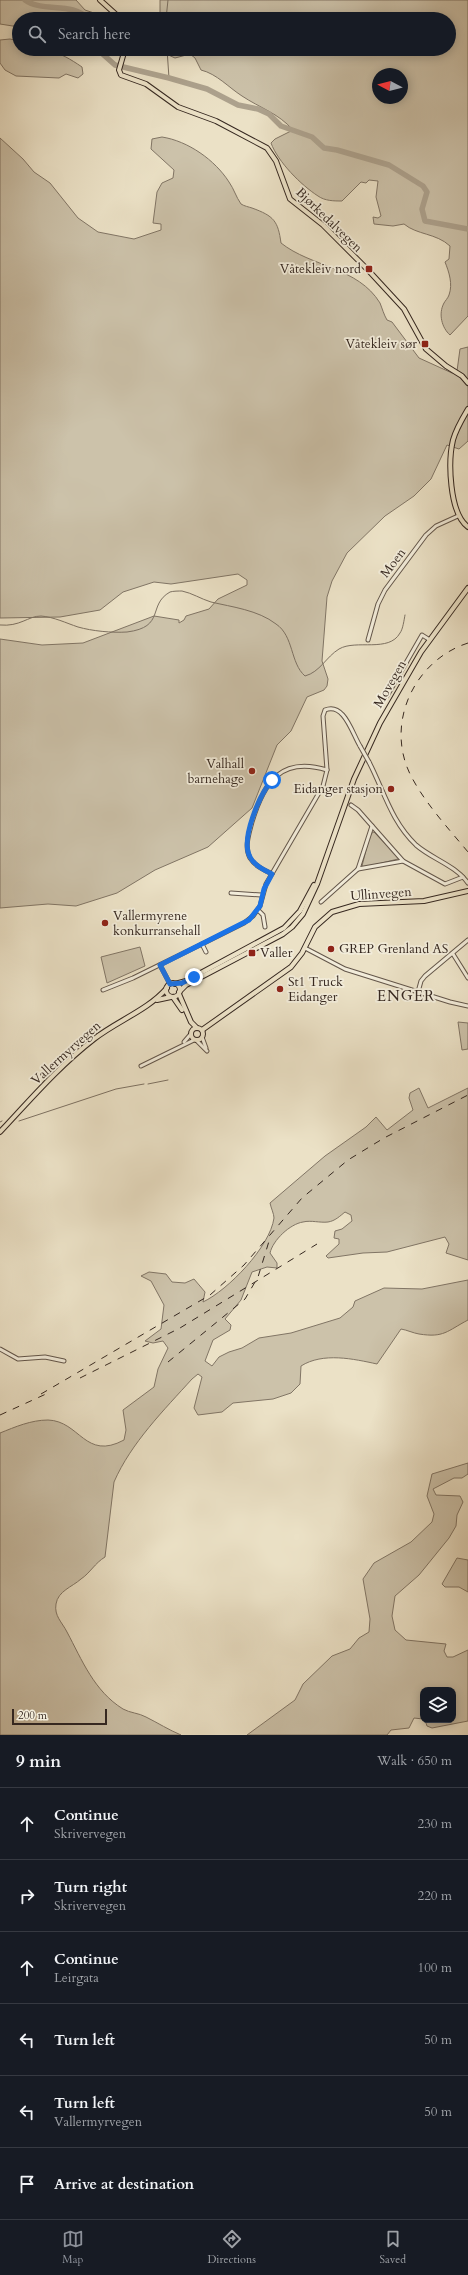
<!DOCTYPE html>
<html lang="en">
<head>
<meta charset="utf-8">
<style>
  :root { --surface:#171b24; --page:#242831; --text:#f1f3f6; --muted:#9ea1a6; --line:#363941; --accent:#8c9099 }
  body { margin:0; font-family:Cardo,serif; background:var(--page); color:var(--text) }
  .controls { position:absolute; right:12px; bottom:12px; display:grid; overflow:hidden; border-radius:8px; box-shadow:0 2px 10px #0003 }
  .controls button { width:36px; height:36px; display:grid; place-items:center; padding:0; border:0; border-bottom:1px solid var(--line); background:var(--surface); color:var(--text); font:20px sans-serif }
  .compass { position:absolute; left:372px; top:68px; width:36px; height:36px; border-radius:50%; background:var(--surface); box-shadow:0 2px 10px #0003; rotate:277deg }
  .scale { position:absolute; left:12px; bottom:10px; width:95px; box-sizing:border-box; padding-left:4px; border:2px solid #362820; border-top:0; font-size:11px; line-height:14px; white-space:nowrap; color:#362820; -webkit-text-stroke:3px #f2ecda; paint-order:stroke }
  .stop { position:absolute; width:12px; height:12px; margin:-9px; border:3px solid #1a73e8; border-radius:50%; background:#fff }
  .stop.end { background:#1a73e8; border-color:#fff; box-shadow:0 1px 4px #0008 }
  .list { margin:0; padding:0; list-style:none }
  h2 { display:flex; justify-content:space-between; align-items:center; height:52px; margin:0; padding:0 16px; font-size:17px }
  h2 small { font-size:13px; font-weight:400; color:var(--muted) }
  .list li { display:grid; grid-template-columns:26px 1fr auto; gap:12px; align-items:center; box-sizing:border-box; height:72px; padding:0 16px; border-top:1px solid var(--line) }
  .list b { display:block; font-size:15px; white-space:nowrap }
  .list p { margin:0; font-size:13px; white-space:nowrap; color:var(--muted) }
  .list em { font-size:13px; font-style:normal; color:var(--muted) }
  .icon { flex:none; width:22px; height:22px; fill:none; stroke:currentColor; stroke-width:2; stroke-linecap:round; stroke-linejoin:round }
  .map { position:relative; flex:none; width:468px; height:1735px; overflow:hidden }
  .search { position:absolute; background:var(--surface); box-shadow:0 2px 10px #0003; left:12px; right:12px; top:12px; height:44px; display:flex; align-items:center; gap:10px; box-sizing:border-box; padding:0 14px; border-radius:22px; color:var(--muted); font-size:15px }
  .sheet { height:484px; background:var(--surface) }
  nav { display:flex; justify-content:space-around; align-items:center; box-sizing:border-box; height:56px; border-top:1px solid var(--line); background:var(--surface); font-size:11px; color:var(--muted) }
  nav a { display:grid; justify-items:center; gap:2px }
  nav .on { color:var(--accent) }
  .map>svg:first-child { display:block }
  .green { fill:#ccc2aa; stroke:#817565; fill-rule:evenodd }
  .lines { fill:none; stroke-linecap:round; stroke-linejoin:round }
  .stream { stroke:#7d7162; stroke-width:1 }
  .river { stroke:#ada28e; stroke-width:5.5 }
  .minor-casing { stroke:#63564a; stroke-width:5 }
  .major-casing { stroke:#362820; stroke-width:6 }
  .minor { stroke:#f2ecda; stroke-width:3 }
  .major { stroke:#ebe1c6; stroke-width:4 }
  .rail { stroke:#362820; stroke-width:1; stroke-dasharray:7 7; stroke-linecap:butt }
  .minor-bridge-casing { stroke:#63564a; stroke-width:5; stroke-linecap:butt }
  .minor-bridge { stroke:#f2ecda; stroke-width:3 }
  .route { stroke:#1a73e8; stroke-width:5 }
  .poi-dot { fill:#8f2418; stroke:#f2ecda; stroke-width:1.5 }
  .labels { text-anchor:middle; dominant-baseline:central; stroke-width:3.5; stroke-linejoin:round; paint-order:stroke }
  .street-label { font-size:13px; fill:#362820; stroke:#f2ecda }
  .poi-label { font-size:13px; fill:#362820; stroke:#f2ecda; text-anchor:end }
  .quarter-label { font-size:15px; letter-spacing:1px; fill:#362820; stroke:#f2ecda }
</style>
</head>
<body>
<div class="map">
<svg width="468" height="1735" viewBox="0 0 468 1735">
  <rect width="100%" height="100%" fill="#ebe1c6"/>
  <filter id="stains"><feTurbulence type="fractalNoise" baseFrequency=".005" numOctaves="4"/><feColorMatrix values="0 0 0 0 .2 0 0 0 0 .09 0 0 0 0 .02 0 0 0 .5 -.17"/></filter>
  <radialGradient id="worn" r=".72"><stop offset=".6" stop-color="#630" stop-opacity="0"/><stop offset="1" stop-color="#630" stop-opacity=".3"/></radialGradient>
  <g class="green">
    <path d="M0,0H76L85,10L97,14L98,19H19V27L0,24Z"/>
    <path d="M160,0H468V316L450,335C442,328 438,314 444,303C445,301 448,298 449,295C453,284 449,272 445,262L449,259L450,246C436,233 417,235 404,224L393,226L374,224L373,217L378,218L381,216L376,197L378,181L369,180L366,183L361,182L342,201C334,201 325,201 318,196C301,185 278,162 271,143L275,139L293,130C278,113 260,108 242,96C228,87 217,74 201,70L195,58L190,54L175,58L164,53V49H449V19H160ZM378,74H402V98H378Z"/>
    <path d="M10,39L19,41V49C49,49 57,50 82,67L83,74L78,78L66,74L59,78L16,76L5,70L0,63V40Z"/>
    <path d="M162,137C188,141 215,160 229,182C234,189 236,197 241,204C244,206 249,207 252,208C274,216 278,221 281,243C311,267 358,267 380,303C382,308 384,315 387,320L392,322L419,358L452,373L457,371L460,349L468,347V441L459,449L447,445L431,479L414,496L385,516L347,553L332,581L327,597L322,661L328,679L327,686L324,690L307,697L291,731L277,745L252,808L208,847L155,870L117,893L76,906L48,904L0,908V639L42,645L83,643L154,616L179,620V623L184,620L186,616L209,609L218,599L247,585V580L238,574L171,584L154,582L123,592L100,610L60,617L0,618V138L23,159L34,172L50,183L78,218L98,232L134,239L161,230V224L153,223L157,192L162,183L173,178L174,170L151,149L152,139Z"/>
    <path d="M374,832L399,858L398,859L365,867L362,866L370,834Z"/>
    <path d="M140,947L145,966L107,983L101,957Z"/>
    <path d="M458,1022L468,1023V1049L462,1050Z"/>
    <path d="M419,1088L428,1108L468,1088V1260L446,1253L449,1244L445,1237L387,1252L363,1253L328,1258L326,1256L339,1244V1239L334,1238L335,1231L342,1229L352,1221L351,1215L345,1212C340,1216 335,1221 328,1222C320,1223 311,1220 303,1222C290,1224 273,1240 270,1253L277,1263V1268L267,1267L252,1272L241,1300L225,1319L231,1325L230,1330L213,1340L205,1361L212,1366L219,1357L229,1352L242,1348L259,1338L291,1333L340,1318L353,1307L355,1301L384,1288L422,1289L468,1280V1320C447,1331 444,1338 419,1334C413,1333 407,1330 401,1329L377,1364C354,1359 323,1352 301,1366L300,1384L291,1393L273,1399L233,1403L222,1412L198,1415L194,1408L202,1377L198,1374L192,1379C164,1410 131,1443 114,1482L105,1557C95,1563 90,1573 81,1579C72,1587 58,1591 56,1604C54,1616 62,1622 67,1632C82,1660 94,1691 123,1709C130,1713 139,1713 146,1717C158,1723 169,1730 181,1735H0V1433C15,1427 31,1420 48,1420C80,1421 85,1461 124,1440L126,1430L123,1410L154,1387L158,1369L168,1348L163,1341L153,1343L145,1341L161,1329L164,1305L151,1281L141,1276L149,1272L166,1274L172,1282L185,1283L194,1279L205,1292L203,1302C228,1290 270,1247 274,1218C274,1214 271,1208 270,1203L325,1156L366,1127L376,1117L387,1130L413,1110L409,1098L410,1093Z"/>
    <path d="M468,1463V1474L462,1478H454L433,1489L436,1495L460,1496L463,1502L457,1515L456,1526L449,1538L419,1575L395,1596L392,1616L395,1630L406,1640L446,1644L444,1651L447,1657H453L468,1650V1721L432,1728L427,1726L425,1720H453V1690H423V1719L414,1718L409,1728L391,1730L387,1735H247L295,1700L303,1684L332,1656L350,1649L359,1638L369,1632L370,1619L363,1579L374,1563L411,1542L432,1522L434,1514L427,1496L432,1474Z"/>
    <path d="M457,1558L468,1560V1592L459,1587H445L442,1584Z"/>
  </g>
  <g class="lines">
    <g class="stream">
      <path d="M166,19L168,0"/>
      <path d="M167,49L169,78"/>
      <path d="M0,625C20,627 28,616 41,616C54,617 66,623 78,627C92,631 112,633 127,632C166,627 147,605 170,592C173,591 179,591 182,591C192,593 201,599 211,602C232,607 258,610 276,624C294,636 290,663 305,676C320,672 326,657 339,649C356,639 389,653 400,633C403,629 404,620 405,615"/>
      <path d="M148,1084L168,1080"/>
      <path d="M19,1121L116,1089L144,1084"/>
      <path d="M0,1122L2,1121"/>
    </g>
    <g class="river">
      <path d="M25,0C43,13 73,1 88,19"/>
      <path d="M97,49L115,65L169,78L207,89L238,105L258,109L269,114L281,126L312,137L324,148L337,150L389,165L423,186L427,192L422,209L425,221L468,229"/>
    </g>
    <defs>
      <g id="minor">
        <path d="M368,640L378,604L385,590L426,535L436,526L458,516"/>
        <path d="M387,696L422,635L430,640"/>
        <path d="M369,762C384,791 391,821 416,845C432,859 455,865 468,883"/>
        <path d="M351,805L358,810L403,861L445,884L463,877"/>
        <path d="M358,869L403,861"/>
        <path d="M272,874C264,870 255,866 250,858C244,847 249,834 252,822C264,782 281,756 327,770"/>
        <path d="M231,893L261,895"/>
        <path d="M321,902L358,869L372,826"/>
        <path d="M258,910L263,915L265,927"/>
        <path d="M305,948L345,969L450,1002L468,1006"/>
        <path d="M206,952L202,944L244,923L253,916L260,906L266,884L323,786L327,770L323,716L325,710C344,702 352,733 360,746"/>
        <path d="M453,954L468,978"/>
        <path d="M160,965L170,984"/>
        <path d="M103,990L133,978L202,944"/>
        <path d="M418,992L421,981L425,976L468,940"/>
        <path d="M202,1037L206,1048"/>
        <path d="M196,1040L207,1051"/>
        <path d="M184,1042L190,1035"/>
        <path d="M141,1066L194,1040"/>
        <path d="M0,1349L18,1359L45,1357L64,1361"/>
      </g>
      <g id="major">
        <path d="M100,0L121,19"/>
        <path d="M125,49L119,70L121,75L146,84L178,107L216,121L267,148L276,161L290,199L323,225L368,270L404,309L426,349L446,366L462,376L468,383"/>
        <path d="M468,409C462,419 456,429 453,440C448,461 449,513 468,527"/>
        <circle cx="173" cy="990" r="7"/>
        <path d="M175,984L186,981L284,928L300,911L314,885"/>
        <path d="M179,992L186,985L283,934L292,927L303,914L317,884L354,779L380,723L421,652L468,588"/>
        <path d="M179,994L191,1022L197,1028"/>
        <path d="M173,997L182,1010"/>
        <path d="M157,1000L171,997"/>
        <circle cx="197" cy="1034" r="6"/>
        <path d="M202,1030L291,967L302,953L315,927L332,912L359,904L424,901L468,891"/>
        <path d="M0,1132C30,1100 59,1066 94,1039C117,1021 148,1010 167,988"/>
      </g>
    </defs>
    <use href="#minor" class="minor-casing"/>
    <use href="#major" class="major-casing"/>
    <use href="#minor" class="minor"/>
    <use href="#major" class="major"/>
    <g class="rail">
      <path d="M468,643C415,660 385,722 410,774C424,802 448,828 468,852"/>
      <path d="M168,1362L245,1299L258,1277L270,1238"/>
      <path d="M80,1378L180,1328L317,1244"/>
      <path d="M41,1394L210,1295L244,1265L302,1198L348,1160L384,1138L468,1095"/>
      <path d="M0,1415L46,1394"/>
    </g>
    <defs>
      <path id="minor-bridge" d="M360,746L369,762"/>
    </defs>
    <use href="#minor-bridge" class="minor-bridge-casing"/>
    <use href="#minor-bridge" class="minor-bridge"/>
  </g>
  <g class="lines">
    <path class="route" d="M194,977L182,983L170,984L160,965L249,920L260,906L264,889L272,874C264,870 254,865 250,857C240,839 260,794 272,780"/>
  </g>
  <g class="poi-dot">
    <rect x="365" y="265" width="8" height="8" rx="2"/>
    <rect x="421" y="340" width="8" height="8" rx="2"/>
    <circle cx="252" cy="771" r="4"/>
    <circle cx="391" cy="789" r="4"/>
    <circle cx="105" cy="923" r="4"/>
    <circle cx="331" cy="949" r="4"/>
    <rect x="248" y="949" width="8" height="8" rx="2"/>
    <circle cx="280" cy="989" r="4"/>
  </g>
  <g class="labels">
    <g class="street-label">
      <text transform="translate(329 220) rotate(44)">Bjørkedalvegen</text>
      <text transform="translate(393 563) rotate(-53)">Moen</text>
      <text transform="translate(390 684) rotate(-60)">Movegen</text>
      <text transform="translate(381 894) rotate(-4)">Ullinvegen</text>
      <text transform="translate(66 1053) rotate(-42)">Vallermyrvegen</text>
    </g>
    <g class="poi-label">
      <text x="361" y="269">Våtekleiv nord</text>
      <text x="417" y="344">Våtekleiv sør</text>
      <text x="244" y="764">Valhall<tspan x="244" dy="15">barnehage</tspan></text>
      <text x="383" y="789">Eidanger stasjon</text>
      <text x="113" y="916" text-anchor="start">Vallermyrene<tspan x="113" dy="15">konkurransehall</tspan></text>
      <text x="339" y="949" text-anchor="start">GREP Grenland AS</text>
      <text x="260" y="953" text-anchor="start">Valler</text>
      <text x="288" y="982" text-anchor="start">St1 Truck<tspan x="288" dy="15">Eidanger</tspan></text>
    </g>
    <g class="quarter-label">
      <text x="406" y="996">ENGER</text>
    </g>
  </g>
  <rect width="100%" height="100%" filter="url(#stains)"/>
  <rect width="100%" height="100%" fill="url(#worn)"/>
</svg>
<div class="controls">
<button><svg class="icon" aria-label="layers" viewBox="0 0 24 24"><path d="M12 4l9 5-9 5-9-5zM3 14l9 5 9-5"/></svg></button>
</div>
<svg class="compass" viewBox="-18 -18 36 36"><path d="M0-13l5 13h-10z" fill="#e53935"/><path d="M0 13l5-13h-10z" fill="#9ea1a6"/></svg>
<div class="scale">200 m</div>
<div class="stop" style="left:272px;top:780px"></div>
<div class="stop end" style="left:194px;top:977px"></div>
<div class="search"><svg class="icon" aria-label="search" viewBox="0 0 24 24"><circle cx="10" cy="10" r="6"/><path d="M15 15l6 6"/></svg>Search here</div>
</div>
<section class="sheet">
<h2>9 min<small>Walk · 650 m</small></h2>
<ul class="list">
<li><svg class="icon" aria-label="ahead" viewBox="0 0 24 24"><path d="M12 20V5M6 11l6-6 6 6"/></svg><div><b>Continue</b><p>Skrivervegen</p></div><em>230 m</em></li>
<li><svg class="icon" aria-label="right" viewBox="0 0 24 24"><path d="M7 20v-9h11M14 6l5 5-5 5"/></svg><div><b>Turn right</b><p>Skrivervegen</p></div><em>220 m</em></li>
<li><svg class="icon" aria-label="ahead" viewBox="0 0 24 24"><path d="M12 20V5M6 11l6-6 6 6"/></svg><div><b>Continue</b><p>Leirgata</p></div><em>100 m</em></li>
<li><svg class="icon" aria-label="left" viewBox="0 0 24 24"><path d="M17 20v-9H6M10 6l-5 5 5 5"/></svg><div><b>Turn left</b></div><em>50 m</em></li>
<li><svg class="icon" aria-label="left" viewBox="0 0 24 24"><path d="M17 20v-9H6M10 6l-5 5 5 5"/></svg><div><b>Turn left</b><p>Vallermyrvegen</p></div><em>50 m</em></li>
<li><svg class="icon" aria-label="arrive" viewBox="0 0 24 24"><path d="M6 21V4h12l-3 4 3 4H6"/></svg><div><b>Arrive at destination</b></div></li>
</ul>
</section>
<nav>
<a class="on"><svg class="icon" aria-label="map" viewBox="0 0 24 24"><path d="M3 6l6-2 6 2 6-2v14l-6 2-6-2-6 2zM9 4v14M15 6v14"/></svg>Map</a>
<a><svg class="icon" aria-label="directions" viewBox="0 0 24 24"><path d="M12 3l9 9-9 9-9-9zM9 14v-3h6M13 9l2 2-2 2"/></svg>Directions</a>
<a><svg class="icon" aria-label="saved" viewBox="0 0 24 24"><path d="M7 4h10v16l-5-4-5 4z"/></svg>Saved</a>
</nav>
</body>
</html>
